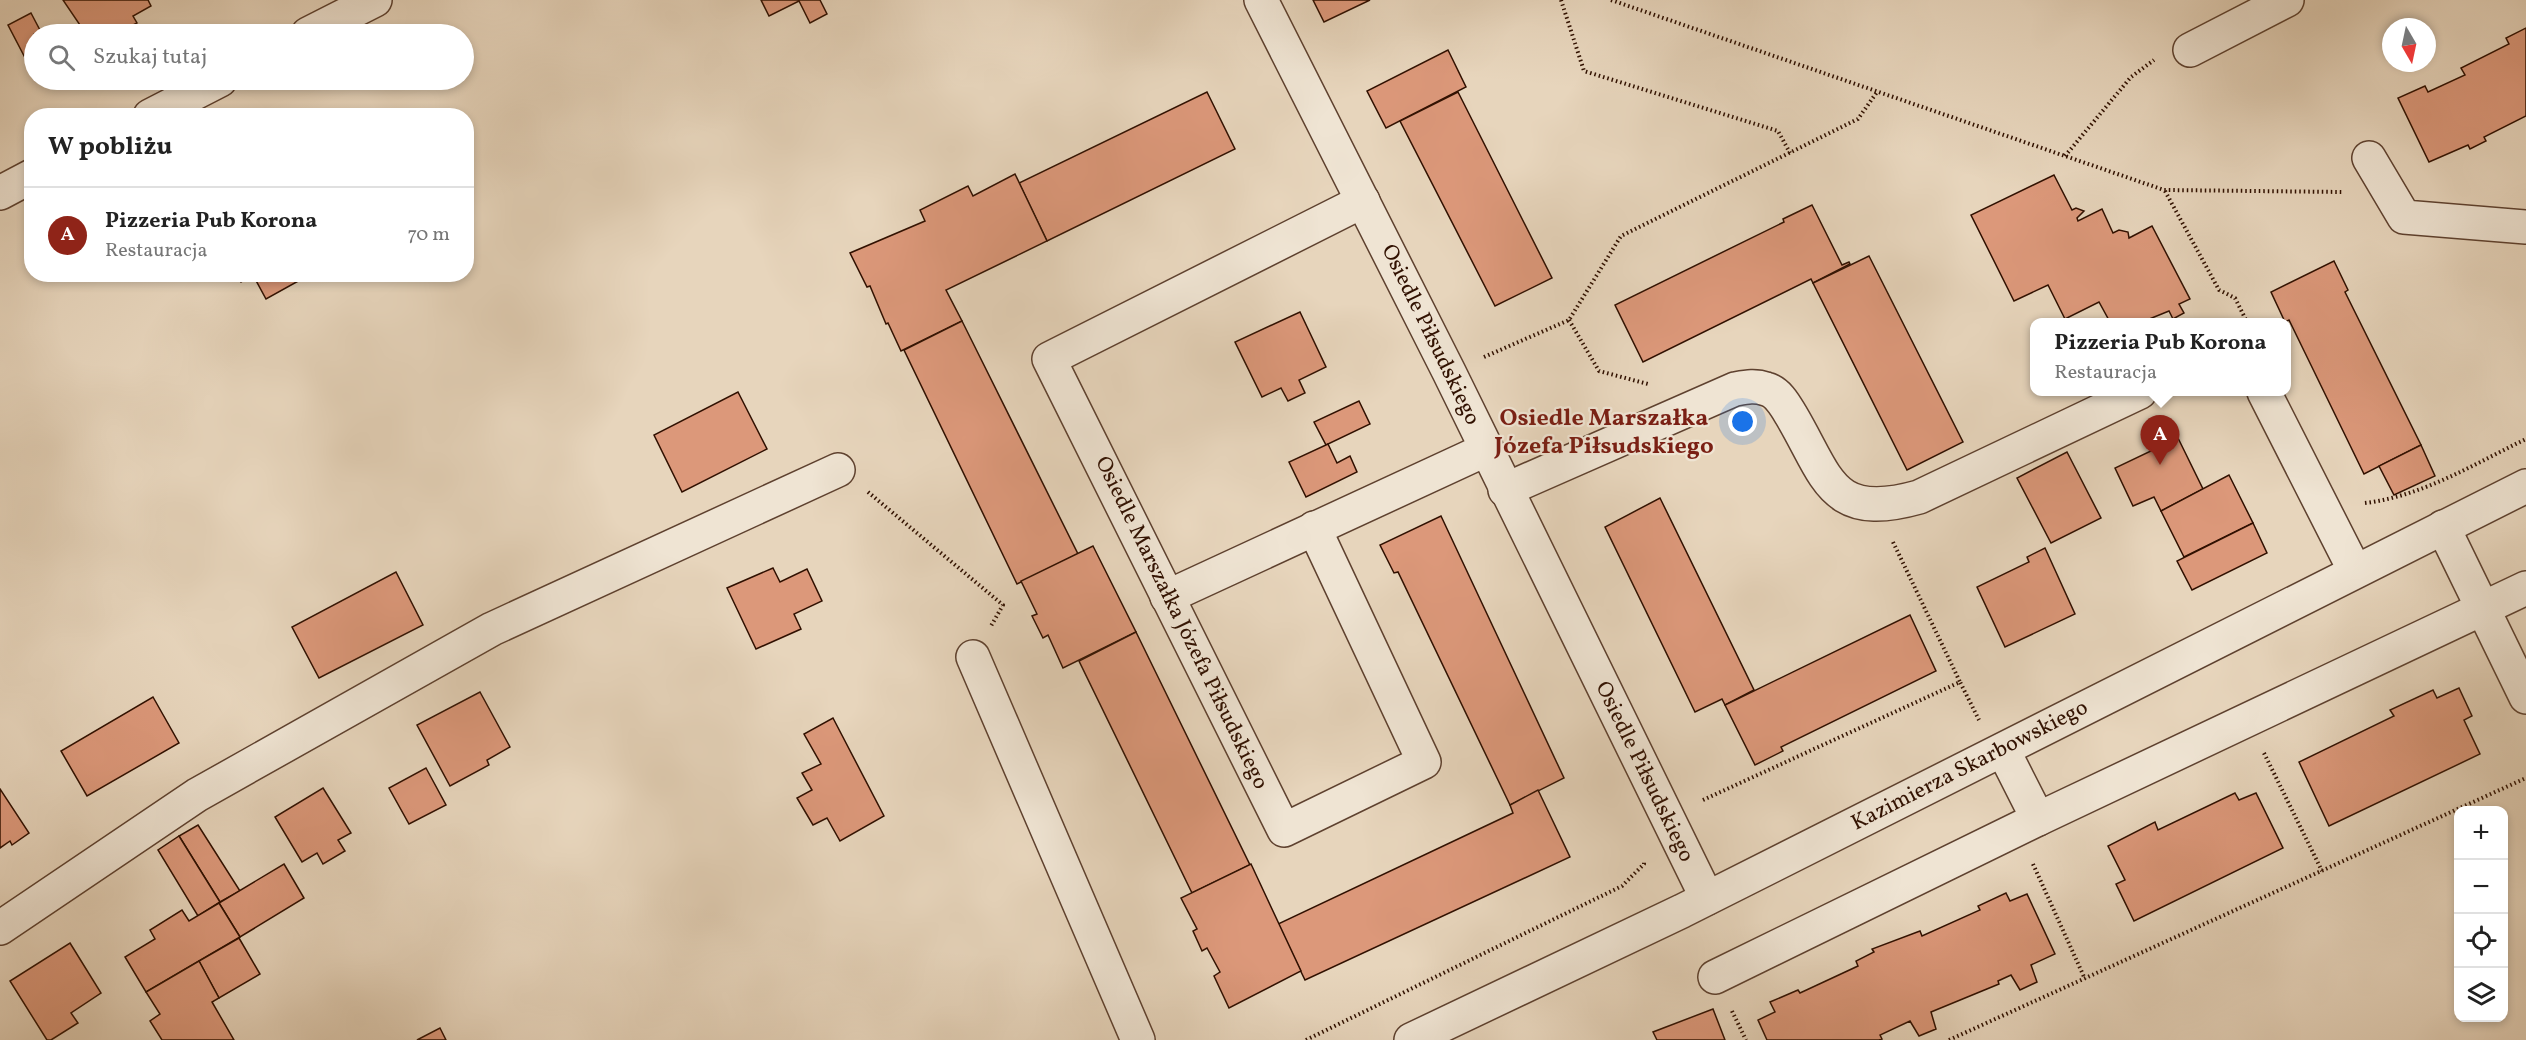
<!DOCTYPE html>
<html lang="pl">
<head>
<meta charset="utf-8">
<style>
  :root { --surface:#fff; --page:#f6f6f6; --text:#222; --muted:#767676; --line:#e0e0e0; --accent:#8f2418 }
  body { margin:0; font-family:Vollkorn,serif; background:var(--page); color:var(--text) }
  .controls { position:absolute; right:18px; bottom:18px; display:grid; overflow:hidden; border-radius:12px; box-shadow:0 3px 9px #0003 }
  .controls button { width:54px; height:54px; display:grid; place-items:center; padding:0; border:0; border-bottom:2px solid var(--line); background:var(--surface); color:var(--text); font:30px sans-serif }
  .compass { position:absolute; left:2382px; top:18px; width:54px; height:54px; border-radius:50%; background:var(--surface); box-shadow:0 3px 9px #0003; rotate:171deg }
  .you { position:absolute; left:1743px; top:422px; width:21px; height:21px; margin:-15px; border:4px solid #fff; border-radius:50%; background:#1a73e8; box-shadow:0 0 0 9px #1a73e833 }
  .badge { display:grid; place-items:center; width:39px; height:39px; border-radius:50%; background:var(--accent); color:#fff; font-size:20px; font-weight:700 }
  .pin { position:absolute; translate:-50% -50px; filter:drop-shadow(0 2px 3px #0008) }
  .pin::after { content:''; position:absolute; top:32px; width:21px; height:18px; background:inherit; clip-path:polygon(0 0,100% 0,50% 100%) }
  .popup { position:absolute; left:2030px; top:318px; width:261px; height:78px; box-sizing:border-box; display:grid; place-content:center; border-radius:12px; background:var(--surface); filter:drop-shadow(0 2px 4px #0005); font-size:20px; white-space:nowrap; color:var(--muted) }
  .popup b { font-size:22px; color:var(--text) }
  .popup::after { content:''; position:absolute; left:50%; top:100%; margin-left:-12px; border:12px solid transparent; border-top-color:var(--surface) }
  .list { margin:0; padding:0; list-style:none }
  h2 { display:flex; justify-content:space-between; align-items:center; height:78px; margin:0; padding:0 24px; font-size:26px }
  h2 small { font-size:20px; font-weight:400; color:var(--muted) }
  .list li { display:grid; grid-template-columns:39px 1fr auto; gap:18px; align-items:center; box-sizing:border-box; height:96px; padding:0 24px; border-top:2px solid var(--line) }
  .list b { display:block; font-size:22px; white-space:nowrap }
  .list p { margin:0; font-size:20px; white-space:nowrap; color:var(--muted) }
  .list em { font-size:20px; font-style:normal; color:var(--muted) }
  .icon { flex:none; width:33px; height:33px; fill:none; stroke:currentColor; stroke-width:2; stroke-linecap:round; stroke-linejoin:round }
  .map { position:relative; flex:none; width:2526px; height:1040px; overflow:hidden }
  .search { position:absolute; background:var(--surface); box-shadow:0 3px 9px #0003; left:24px; top:24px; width:450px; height:66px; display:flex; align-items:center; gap:15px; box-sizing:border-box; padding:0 21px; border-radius:33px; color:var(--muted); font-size:22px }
  .panel { position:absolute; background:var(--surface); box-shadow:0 3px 9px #0003; left:24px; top:108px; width:450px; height:174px; border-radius:24px }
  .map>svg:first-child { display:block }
  .building { fill:#dc987a; stroke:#301000; stroke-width:1.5 }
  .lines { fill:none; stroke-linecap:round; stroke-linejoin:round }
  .minor-casing { stroke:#5e412f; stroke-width:36 }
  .path { stroke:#301000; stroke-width:4; stroke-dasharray:1.5 3; stroke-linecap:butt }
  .minor { stroke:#efe4d3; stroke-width:33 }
  .labels { text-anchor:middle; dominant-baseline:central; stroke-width:4.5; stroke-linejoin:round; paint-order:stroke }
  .street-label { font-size:22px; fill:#301000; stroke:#efe4d3 }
  .neighbourhood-label { font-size:24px; font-weight:bold; fill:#7a1f14; stroke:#efe4d3 }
</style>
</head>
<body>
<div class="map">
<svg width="2526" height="1040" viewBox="0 0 2526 1040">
  <rect width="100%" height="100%" fill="#e7d5bc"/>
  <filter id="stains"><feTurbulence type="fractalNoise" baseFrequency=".00333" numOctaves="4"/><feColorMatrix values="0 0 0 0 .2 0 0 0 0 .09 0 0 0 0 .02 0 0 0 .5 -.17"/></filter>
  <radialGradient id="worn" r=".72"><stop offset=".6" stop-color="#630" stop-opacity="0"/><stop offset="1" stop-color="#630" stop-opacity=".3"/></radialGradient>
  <g class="building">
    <path d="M63,0H148L151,6L133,16L137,23L116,34H81L77,27L80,25Z"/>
    <path d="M761,0H820L827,14L810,23L799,1L769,16Z"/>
    <path d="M1313,0H1370L1324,22Z"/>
    <path d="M31,13L42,34H34V75L8,25Z"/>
    <path d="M2526,28V116L2484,137L2486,141L2470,149L2468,145L2429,162L2398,98L2425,86L2428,92L2465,75L2461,68L2509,44L2506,38Z"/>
    <path d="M1448,50L1466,87L1386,128L1367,91Z"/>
    <path d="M1207,92L1235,149L1047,241L1019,183Z"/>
    <path d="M1458,92L1552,278L1495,306L1400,121Z"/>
    <path d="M1015,174L1047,241L946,290L962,321L901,351L888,323L886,324L870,286L867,287L850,253L925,221L920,210L968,186L973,196Z"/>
    <path d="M2054,175L2072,210L2076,208L2084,211L2077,218L2078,221L2102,209L2113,233L2119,230L2128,232L2129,238L2152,226L2190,299L2179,304L2184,313L2173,319L2169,311L2142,322H2110L2099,302L2065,319L2048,285L2014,301L1971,215Z"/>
    <path d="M1812,205L1842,265L1849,262L1850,264L1813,283L1811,279L1643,362L1615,305L1784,222L1783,219Z"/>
    <path d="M1869,256L1963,442L1907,470L1813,283Z"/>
    <path d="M2334,261L2348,290L2345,292L2421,445L2364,474L2289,320L2285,322L2271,292Z"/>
    <path d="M237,274H311L266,299L253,275L241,282Z"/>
    <path d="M1300,312L1326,367L1299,380L1305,393L1288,401L1281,388L1262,397L1235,342Z"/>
    <path d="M962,321L1078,554L1017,584L904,350Z"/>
    <path d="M738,392L767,449L682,492L654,435Z"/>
    <path d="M1359,401L1370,424L1326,445L1314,422Z"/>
    <path d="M2178,438L2203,489L2161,511L2154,497L2133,506L2115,468Z"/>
    <path d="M1328,444L1337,463L1350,456L1357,472L1306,497L1289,462Z"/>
    <path d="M2421,445L2435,476L2394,495L2379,466Z"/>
    <path d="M2067,452L2101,518L2051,543L2017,478Z"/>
    <path d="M2229,475L2253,523L2184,557L2161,511Z"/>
    <path d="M1660,498L1754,690L1725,705L1722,699L1695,712L1605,527Z"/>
    <path d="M1441,516L1564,778L1510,805L1398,572L1394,573L1380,545Z"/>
    <path d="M2253,523L2267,553L2192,590L2177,561Z"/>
    <path d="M1093,546L1136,632L1063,668L1048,635L1043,638L1032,616L1037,614L1021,581Z"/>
    <path d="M2045,548L2075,614L2005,647L1977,587L2029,562L2027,557Z"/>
    <path d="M773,568L780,582L807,569L822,601L794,614L801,629L756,649L727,588Z"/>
    <path d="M396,572L423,625L319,678L292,627Z"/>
    <path d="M1910,615L1936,671L1781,747L1783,751L1755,765L1725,705Z"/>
    <path d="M1136,632L1250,865L1192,893L1079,661Z"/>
    <path d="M2459,688L2472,716L2464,720L2480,754L2329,826L2299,762L2394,716L2390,710L2433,690L2437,698Z"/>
    <path d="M480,692L510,747L487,760L489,765L450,786L417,725Z"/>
    <path d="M153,697L179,743L87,796L61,751Z"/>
    <path d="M833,718L884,816L840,841L827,818L813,825L797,798L812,790L802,773L821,764L804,734Z"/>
    <path d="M426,768L446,805L409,824L389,788Z"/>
    <path d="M323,788L351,833L338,840L345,851L323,864L317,853L302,862L275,817Z"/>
    <path d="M0,789L29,833L12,845L10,841L0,848Z"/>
    <path d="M1538,790L1570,857L1305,980L1278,924L1513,813L1510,805Z"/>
    <path d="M2235,793L2239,800L2256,793L2283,848L2134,921L2116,884L2125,880L2108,846L2155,822L2158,830Z"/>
    <path d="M198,825L240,891L220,902L179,836Z"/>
    <path d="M179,836L220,902L198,916L158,850Z"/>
    <path d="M284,864L304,898L240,937L219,903Z"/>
    <path d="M1251,864L1301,971L1229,1008L1214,976L1220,972L1207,948L1202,951L1193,931L1197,929L1181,898Z"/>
    <path d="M2006,893L2010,901L2027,894L2055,954L2031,965L2037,982L2020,990L2011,975L1998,981L1999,984L1931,1012L1936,1029L1919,1036L1910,1021L1880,1035L1882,1039L1879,1040H1767L1758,1020L1775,1012L1770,1002L1798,990L1800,993L1858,966L1856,961L1874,952L1872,949L1920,931L1922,936L1980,910L1978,906Z"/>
    <path d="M219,903L240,937L146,992L125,957L155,939L150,930L182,910L189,921Z"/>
    <path d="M239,938L260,974L219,998L199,961Z"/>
    <path d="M70,943L101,993L71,1013L78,1023L51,1040H47L10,981Z"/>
    <path d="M199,961L219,998L212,1002L234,1040H162L150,1021L160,1014L146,992Z"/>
    <path d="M1713,1009L1725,1040H1657L1653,1032Z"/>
    <path d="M440,1028L446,1040H417Z"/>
  </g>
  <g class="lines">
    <defs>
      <g id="minor">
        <path d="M1261,0L1449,372L1707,898"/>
        <path d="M308,34L375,0"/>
        <path d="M2190,50L2287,0"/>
        <path d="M150,116L220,80"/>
        <path d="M2369,158L2404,217L2526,227"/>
        <path d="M0,193L32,176"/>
        <path d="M2264,392L2355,571"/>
        <path d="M1505,490L1735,389C1746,387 1755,385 1766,389C1778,392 1785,405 1791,415C1828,477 1830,522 1919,497L2140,392"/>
        <path d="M2443,527L2526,697"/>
        <path d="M1314,528L1424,762L1284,830L1049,359L1363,201"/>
        <path d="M1167,597L1485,450"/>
        <path d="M973,657L1138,1040"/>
        <path d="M2038,819L2526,588"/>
        <path d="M0,928L197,795L492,629L838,470"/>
        <path d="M1715,977L2038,819L2003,750"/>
        <path d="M1411,1040L1682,911L2526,486"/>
      </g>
    </defs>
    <use href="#minor" class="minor-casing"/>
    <g class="path">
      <path d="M1561,0L1584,71L1778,131L1790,153"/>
      <path d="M1611,0L2164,190L2343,192"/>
      <path d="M2065,156L2131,77L2154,60"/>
      <path d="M2165,191L2219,290L2235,298L2247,322"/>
      <path d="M1569,320L1599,371L1648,384"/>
      <path d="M1484,357L1569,320L1621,236L1858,119L1877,92"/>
      <path d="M868,492L1003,605L991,626"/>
      <path d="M2365,503C2423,496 2474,464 2526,439"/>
      <path d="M1893,542L1960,682"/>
      <path d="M2264,753L2322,871"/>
      <path d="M1703,800L1960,682L1979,720"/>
      <path d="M2033,864L2085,979"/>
      <path d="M1732,1011L1746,1040"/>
      <path d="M1306,1040L1622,886L1644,864V861"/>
      <path d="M1949,1040L2526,778"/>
    </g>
    <use href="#minor" class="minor"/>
  </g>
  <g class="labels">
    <g class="street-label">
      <text transform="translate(1430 335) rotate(64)">Osiedle Piłsudskiego</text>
      <text transform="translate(1181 623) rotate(64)">Osiedle Marszałka Józefa Piłsudskiego</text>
      <text transform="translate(1970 766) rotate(-27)">Kazimierza Skarbowskiego</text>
      <text transform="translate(1644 772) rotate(64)">Osiedle Piłsudskiego</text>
    </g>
    <g class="neighbourhood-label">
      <text x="1604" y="419">Osiedle Marszałka<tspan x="1604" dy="28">Józefa Piłsudskiego</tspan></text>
    </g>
  </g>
  <rect width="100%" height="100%" filter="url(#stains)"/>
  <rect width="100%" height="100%" fill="url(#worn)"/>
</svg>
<div class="controls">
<button>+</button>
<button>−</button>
<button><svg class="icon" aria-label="locate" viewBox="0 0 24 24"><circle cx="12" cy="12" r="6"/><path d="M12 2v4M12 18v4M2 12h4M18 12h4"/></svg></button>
<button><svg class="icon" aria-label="layers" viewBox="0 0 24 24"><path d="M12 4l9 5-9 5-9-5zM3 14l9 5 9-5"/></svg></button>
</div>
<svg class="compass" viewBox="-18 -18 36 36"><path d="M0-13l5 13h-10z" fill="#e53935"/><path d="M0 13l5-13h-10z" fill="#767676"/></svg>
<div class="you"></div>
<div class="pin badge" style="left:2160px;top:465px">A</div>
<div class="popup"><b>Pizzeria Pub Korona</b>Restauracja</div>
<div class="search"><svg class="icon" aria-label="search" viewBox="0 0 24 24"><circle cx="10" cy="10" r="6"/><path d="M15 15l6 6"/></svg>Szukaj tutaj</div>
<section class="panel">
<h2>W pobliżu<small></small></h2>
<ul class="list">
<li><span class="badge">A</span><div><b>Pizzeria Pub Korona</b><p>Restauracja</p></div><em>70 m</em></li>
</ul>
</section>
</div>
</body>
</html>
